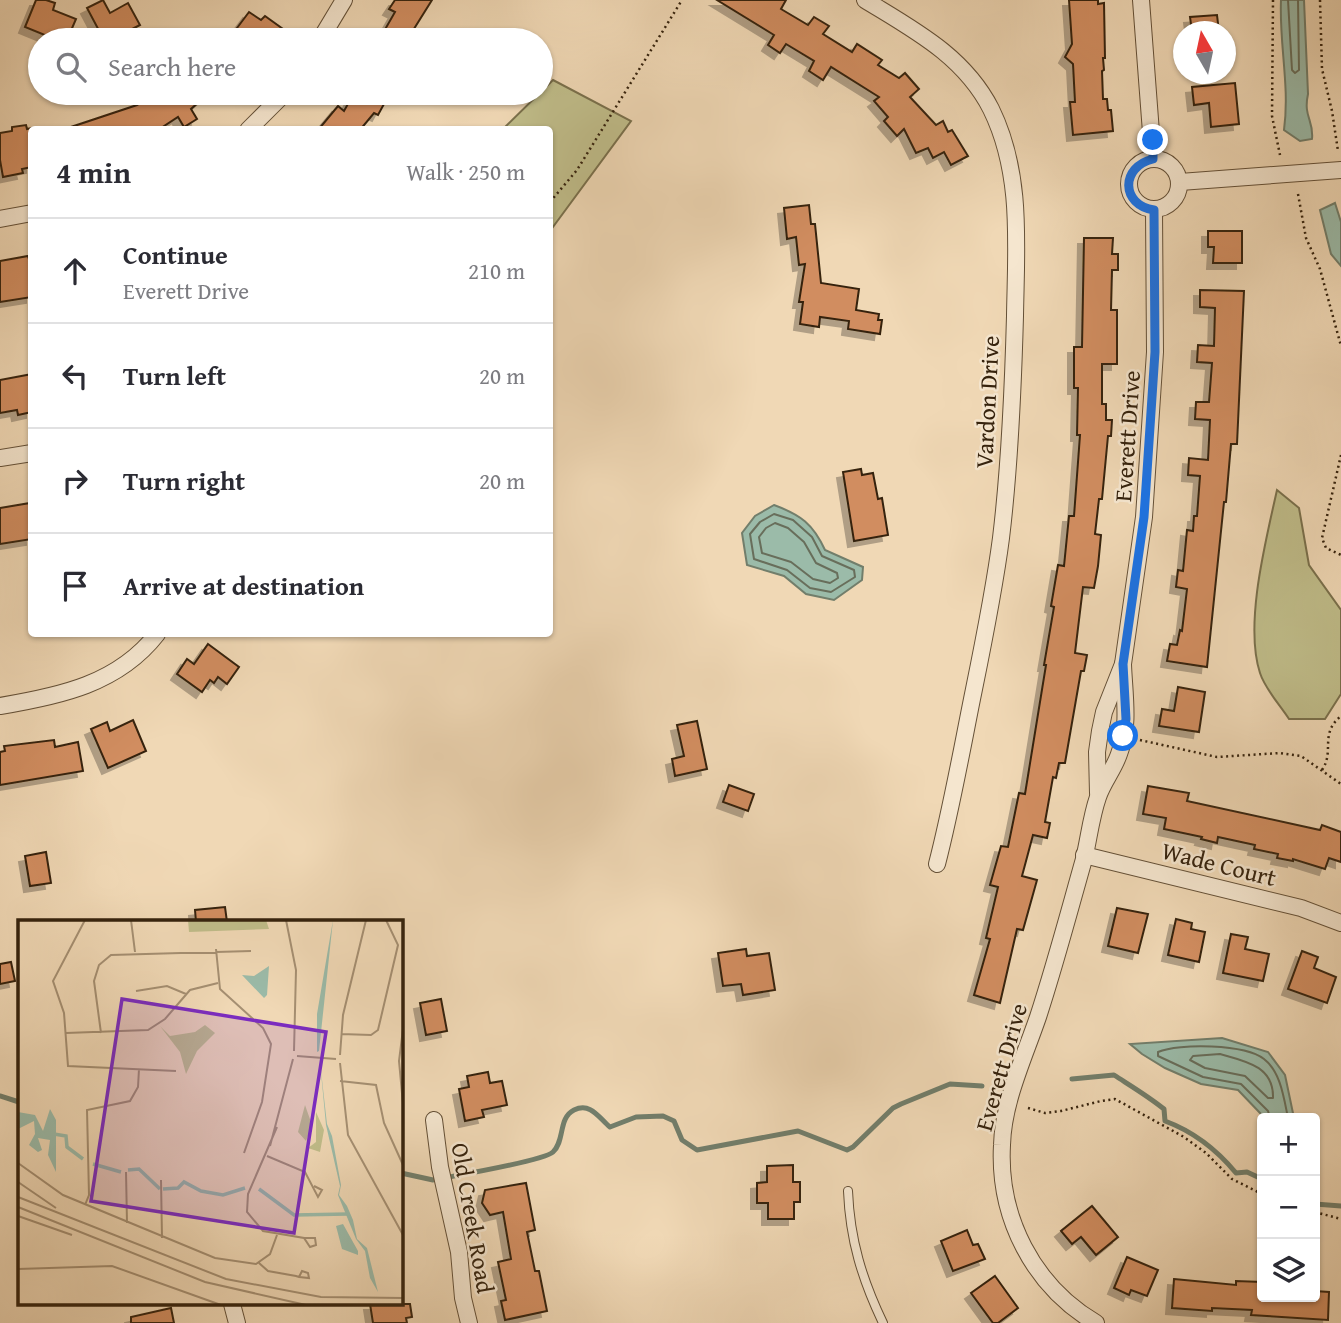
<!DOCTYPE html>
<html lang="en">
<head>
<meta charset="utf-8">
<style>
  :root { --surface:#fff; --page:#f7f7f7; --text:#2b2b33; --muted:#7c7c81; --line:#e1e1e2 }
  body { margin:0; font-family:"Gentium Book Plus",serif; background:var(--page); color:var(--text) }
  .controls { position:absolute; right:21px; bottom:21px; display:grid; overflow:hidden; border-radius:7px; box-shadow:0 2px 5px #0004 }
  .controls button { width:63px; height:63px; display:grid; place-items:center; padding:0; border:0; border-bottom:2px solid var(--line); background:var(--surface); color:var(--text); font:35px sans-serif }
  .compass { position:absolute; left:1173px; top:21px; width:63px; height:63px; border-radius:50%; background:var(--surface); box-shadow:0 2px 5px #0004; rotate:351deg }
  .stop { position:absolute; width:21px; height:21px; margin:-16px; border:5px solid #1a73e8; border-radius:50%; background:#fff }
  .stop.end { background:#1a73e8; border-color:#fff; box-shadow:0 2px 7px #0008 }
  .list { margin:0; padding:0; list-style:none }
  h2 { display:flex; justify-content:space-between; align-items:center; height:91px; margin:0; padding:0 28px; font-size:30px }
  h2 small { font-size:23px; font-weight:400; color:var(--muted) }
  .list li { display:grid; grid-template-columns:46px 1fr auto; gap:21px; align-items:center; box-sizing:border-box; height:105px; padding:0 28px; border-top:2px solid var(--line) }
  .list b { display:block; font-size:26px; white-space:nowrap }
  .list p { margin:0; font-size:23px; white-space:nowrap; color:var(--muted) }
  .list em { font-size:23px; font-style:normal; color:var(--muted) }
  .icon { flex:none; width:38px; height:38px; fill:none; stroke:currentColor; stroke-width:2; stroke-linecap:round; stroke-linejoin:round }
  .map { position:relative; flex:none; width:1341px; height:1323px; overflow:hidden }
  .search { position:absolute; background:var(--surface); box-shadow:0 2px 5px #0004; left:28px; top:28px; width:525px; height:77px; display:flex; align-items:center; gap:18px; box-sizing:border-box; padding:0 24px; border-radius:38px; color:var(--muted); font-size:26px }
  .panel { position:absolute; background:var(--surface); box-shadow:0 2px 5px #0004; left:28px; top:126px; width:525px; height:511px; border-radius:7px }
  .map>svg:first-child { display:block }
  .green { fill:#c0bd8a; stroke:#7a704c; stroke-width:2 }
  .water { fill:#9bbba9; stroke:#727e6b; stroke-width:2 }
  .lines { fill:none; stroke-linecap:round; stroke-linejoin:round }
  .shore { stroke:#686e5b; stroke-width:2 }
  .stream { stroke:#727e6b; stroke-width:5 }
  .building { fill:#d18d60; stroke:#35220d; stroke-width:2; filter:url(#shadow) }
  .lane-casing { stroke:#645037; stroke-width:10 }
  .street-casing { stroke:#645037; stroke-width:18 }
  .path { stroke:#35220d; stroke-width:2.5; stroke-dasharray:2 3.5; stroke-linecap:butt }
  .lane { stroke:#f5e6cf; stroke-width:8 }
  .street { stroke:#f5e6cf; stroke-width:16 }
  .route { stroke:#1a73e8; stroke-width:9 }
  .labels { text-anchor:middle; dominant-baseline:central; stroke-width:5; stroke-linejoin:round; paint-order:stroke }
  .street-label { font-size:24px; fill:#35220d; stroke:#f5e6cf }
  .inset-river { fill:none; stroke:#9bbba9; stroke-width:3.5 }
  .inset-road { fill:none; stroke:#a58f72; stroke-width:2 }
  .view { fill:#7b2cbf; fill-opacity:0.15; stroke:#7b2cbf; stroke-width:3.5 }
  .inset-edge { fill:none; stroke:#35220d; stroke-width:3.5 }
</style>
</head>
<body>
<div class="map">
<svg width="1341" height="1323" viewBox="0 0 1341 1323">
  <defs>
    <filter id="shadow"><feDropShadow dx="-6" dy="6" stdDeviation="0" flood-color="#0004"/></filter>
  </defs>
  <rect width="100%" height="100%" fill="#f0d8b5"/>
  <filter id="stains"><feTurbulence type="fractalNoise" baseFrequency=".00286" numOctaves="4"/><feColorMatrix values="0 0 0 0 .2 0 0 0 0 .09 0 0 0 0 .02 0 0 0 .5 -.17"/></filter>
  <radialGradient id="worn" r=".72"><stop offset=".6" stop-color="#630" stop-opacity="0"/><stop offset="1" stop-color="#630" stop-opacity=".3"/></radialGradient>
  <g class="green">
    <path d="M553,80L631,121L550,231V130L503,129Z"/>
    <path d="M1277,490L1299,508L1309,565L1341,610V694L1325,719H1289C1280,705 1265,689 1260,673C1244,624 1266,540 1277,490Z"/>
  </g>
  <g class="water">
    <path d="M1281,0H1304L1308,94C1303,117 1314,120 1312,139L1300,141L1284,130C1290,86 1279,44 1281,0Z"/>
    <path d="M1335,203L1341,222V266L1331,254L1320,210Z"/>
    <path d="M774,505C801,515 813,524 825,550L863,567L862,580L834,600L806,594L784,576L747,565L742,533L755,516Z"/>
    <path d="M1222,1038L1268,1052L1285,1075L1294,1118H1272L1262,1115L1238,1090L1201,1084L1165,1068L1142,1054L1130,1044Z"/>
  </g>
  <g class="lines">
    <g class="shore">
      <path d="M1288,0L1292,70L1295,73L1299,70L1298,0"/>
      <path d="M774,514L793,520L812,537L822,556L854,570L855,577L831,592L810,588L787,570L754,559L750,534L760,522Z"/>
      <path d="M775,523L788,528L804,542L816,563L837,573L838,578L830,583L813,579L791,562L762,553L759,537L766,528Z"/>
      <path d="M1220,1054C1245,1061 1274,1066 1273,1098H1268L1245,1076L1205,1068L1190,1060L1193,1056Z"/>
      <path d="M1270,1118L1268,1111L1241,1084L1203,1077L1158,1056V1052C1179,1043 1245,1044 1264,1059C1281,1072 1284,1099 1288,1118"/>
    </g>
    <g class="stream">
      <path d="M1072,1079L1114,1075C1131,1086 1148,1096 1164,1109L1165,1121C1192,1131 1217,1150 1236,1173L1247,1172L1262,1179"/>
      <path d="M0,1096L19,1102"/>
      <path d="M401,1173L433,1180"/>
      <path d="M449,1177C465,1174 545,1160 553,1152C565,1141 558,1118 574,1110C591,1102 599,1118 610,1127L636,1117L663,1116L674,1121L682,1140L697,1150L798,1131L847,1150L853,1147L893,1108L901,1104L950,1084L982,1086"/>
      <path d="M1315,1204L1341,1206"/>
    </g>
  </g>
  <g class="building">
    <path d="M36,0H46L55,3L53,10L76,19L67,40H57L25,27Z"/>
    <path d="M103,0L110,13L128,3L140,25L111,40H104L87,8Z"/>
    <path d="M395,0H432L407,40H379L395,12L389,9Z"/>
    <path d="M717,0H786L781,9L808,25L814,17L829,26L823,34L852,52L857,44L882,60L878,65L899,78L905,73L919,89L910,97L936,125L943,121L948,132L952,130L968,156L951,165L944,152L933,158L928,148L916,153L904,129L897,136L884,121L888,117L874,101L879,97L831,67L823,80L809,71L814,61L786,44L780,53L768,45L774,35Z"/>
    <path d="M1069,0H1098V4L1104,3L1105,58H1103L1104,70L1102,71L1103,99H1107L1108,110H1111L1113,131L1073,135L1070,102H1075L1073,64L1065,57L1072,44Z"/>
    <path d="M249,12L261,20L265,16L283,29L275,40H228Z"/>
    <path d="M1217,15L1219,32H1192L1190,17Z"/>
    <path d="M1235,83L1239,124L1211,127L1209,103L1194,105L1192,87Z"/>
    <path d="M156,93H209L191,109L197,119L184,127L178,117L158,130H72L71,127L137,105Z"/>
    <path d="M354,93H390L378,115L374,113L360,130H318L338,106L344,111Z"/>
    <path d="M26,125L27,129L32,128V167L22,169L23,173L3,177L0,160V133L12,131V127Z"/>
    <path d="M809,205L811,224H815L821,283L859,289L856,310L879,314L878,320H882L880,334L848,329L849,321L820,317L819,327L800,324L803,302H799L805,264L799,265L796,237L787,239L784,208Z"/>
    <path d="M1208,231H1242V263H1213L1214,247H1208Z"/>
    <path d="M1084,238H1113L1112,254H1118V270H1112L1111,310H1117V364H1102V404H1106V420H1112L1111,436H1108L1102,499H1099L1095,534L1101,535L1098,566L1094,588L1083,587L1075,653L1087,655L1084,671H1081L1065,763H1059L1056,778L1053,777L1045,822L1050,823L1047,838L1033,835L1022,876L1037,880L1023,930L1017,929L1000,1003L974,995L990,939L986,938L998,887L990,885L1001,846L1008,847L1019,793L1025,794L1046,665H1044L1054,607L1051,606L1058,565L1064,566L1069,516H1074L1080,435H1077L1078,388H1074V347H1082Z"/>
    <path d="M28,256L32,269V297L0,302V261Z"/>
    <path d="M1200,290L1244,291L1237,444H1231L1226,502H1224L1207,667L1167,661L1170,644L1177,645L1180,630L1182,631L1187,589L1176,587L1178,570L1183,571L1187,530L1193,531L1194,516H1197L1200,476L1188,475L1189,458L1208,460L1210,420L1195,419L1196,402H1209L1212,363L1197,362L1198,345L1214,346L1215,308L1200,307Z"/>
    <path d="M32,374V412L18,415L17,410L0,413V380Z"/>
    <path d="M861,469L862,475L873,473L878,499L882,498L888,535L854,541L843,472Z"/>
    <path d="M30,503L32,539L0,544V508Z"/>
    <path d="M208,644L239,667L227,684L218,677L214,683L210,680L202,692L177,674L187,659L194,664Z"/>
    <path d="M1178,687L1205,692L1199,732L1159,726L1162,709L1174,711Z"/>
    <path d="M133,720L146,751L108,768L91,729L107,722L110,731Z"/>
    <path d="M697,721L707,769L675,776L672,759L684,756L677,725Z"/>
    <path d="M54,740L55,747L78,742L83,771L0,785V752L5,751L4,746Z"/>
    <path d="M729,785L754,794L748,811L723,802Z"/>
    <path d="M1148,786L1189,793L1187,801L1320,830L1322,825L1341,832V862L1329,858L1325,869L1293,859V861L1277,858L1278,854L1254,849L1255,845L1218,837L1217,843L1201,839L1202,837L1164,829L1166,818L1143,814Z"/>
    <path d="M46,852L51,883L30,886L25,856Z"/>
    <path d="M225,907L227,922H196L195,910Z"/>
    <path d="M1117,908L1148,914L1138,953L1108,946Z"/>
    <path d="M1176,919L1192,923L1191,929L1205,932L1199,962L1168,955Z"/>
    <path d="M1231,934L1248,937L1245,949L1269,954L1263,981L1223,973Z"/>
    <path d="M746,949L747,956L769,953L775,990L743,995L741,984L723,986L718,953Z"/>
    <path d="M1302,951L1318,957L1314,968L1336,977L1327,1003L1288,989Z"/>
    <path d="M11,962L15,981L0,984V964Z"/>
    <path d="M441,999L447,1031L426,1035L420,1003Z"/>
    <path d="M488,1072L490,1083L502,1081L507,1105L482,1110L484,1117L465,1121L459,1089L469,1087L467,1076Z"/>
    <path d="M793,1165V1182H800V1202H794V1219H768V1203H757V1183L767,1182V1166Z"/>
    <path d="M526,1183L535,1230L527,1232L535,1271H539L547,1311L505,1320L501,1301L506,1300L498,1262L511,1259L503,1212L490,1215L482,1203L485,1190Z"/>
    <path d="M1092,1206L1118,1237L1096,1255L1081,1237L1072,1244L1061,1231Z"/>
    <path d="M967,1230L973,1245L978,1244L985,1259L953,1271L941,1241Z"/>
    <path d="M1127,1257L1158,1270L1147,1296L1131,1290L1129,1295L1114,1288Z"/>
    <path d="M995,1276L1018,1308L998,1323H993L971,1293Z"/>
    <path d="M1174,1279L1236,1285V1281L1262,1282V1297H1315V1291L1329,1292L1328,1320L1251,1315L1252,1310L1212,1308V1311L1172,1308Z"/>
    <path d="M370,1304H410L412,1317L406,1318L407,1323H373Z"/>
    <path d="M171,1308L174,1323H131V1317Z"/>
  </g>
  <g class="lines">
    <defs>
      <path id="lane" d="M848,1191C850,1240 862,1279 883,1323"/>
      <g id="street">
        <path d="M865,0C914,30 964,56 991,109C1023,174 1016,246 1015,316C1013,390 1010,464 1001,538C994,592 983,645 972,699C961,754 951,810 937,864"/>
        <path d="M1141,0L1153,159"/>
        <path d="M320,40L344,0"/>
        <path d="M248,130L285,93"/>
        <circle cx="1154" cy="184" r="25"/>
        <path d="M1180,182L1341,170"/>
        <path d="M0,219L32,213"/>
        <path d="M0,458L32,453"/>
        <path d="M0,706C60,696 118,684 157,634"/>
        <path d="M1098,793L1097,752L1100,731L1104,712L1123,664L1144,517L1155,352L1154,210"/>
        <path d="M1084,855L1301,908L1341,923"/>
        <path d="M434,1120L440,1167L459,1252L463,1298L469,1323"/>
        <path d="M232,1304L237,1323"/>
        <path d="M1096,1323C1033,1286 998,1217 1002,1145C1003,1102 1024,1058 1038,1017C1055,965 1069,912 1084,859C1089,838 1091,817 1098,797C1103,782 1114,769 1119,754C1130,726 1124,693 1123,664"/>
      </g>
    </defs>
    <use href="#lane" class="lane-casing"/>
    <use href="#street" class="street-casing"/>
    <g class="path">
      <path d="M1273,0L1272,116L1280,155"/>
      <path d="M1320,0L1322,69L1332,111L1338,151"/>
      <path d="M1298,194L1306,238L1320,269L1341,346"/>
      <path d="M550,202L577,170L682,0"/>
      <path d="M1341,455L1322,538L1326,548L1341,555"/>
      <path d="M1140,740L1217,757L1280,753L1301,756L1341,784"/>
      <path d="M1322,770C1335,751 1319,734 1341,716"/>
      <path d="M1028,1108L1045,1113L1061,1111L1101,1101L1115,1099L1184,1137L1206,1153L1232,1179L1262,1194"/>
      <path d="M1315,1212L1341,1219"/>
    </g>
    <use href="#lane" class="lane"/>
    <use href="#street" class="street"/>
  </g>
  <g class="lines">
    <path class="route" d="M1123,736L1126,719L1123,664L1144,517L1155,352L1154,210C1121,205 1120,167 1153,159V140"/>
  </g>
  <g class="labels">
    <g class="street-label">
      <text transform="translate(987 402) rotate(-87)">Vardon Drive</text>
      <text transform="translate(1127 436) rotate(-86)">Everett Drive</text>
      <text transform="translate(1219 864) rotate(14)">Wade Court</text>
      <text transform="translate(1001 1067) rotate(-74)">Everett Drive</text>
      <text transform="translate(473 1218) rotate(80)">Old Creek Road</text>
    </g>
  </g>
  <g transform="translate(18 920)">
    <rect width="385" height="385" fill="#f0d8b5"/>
    <path d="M170,0H248L251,9L171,12ZM187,105L197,113L179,131L168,154L162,132L142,106L152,116L177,112ZM287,185L294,205L288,221L280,212ZM298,192L306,210L302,232L290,228L298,222Z" fill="#c0bd8a"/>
    <path d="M315,0L301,131L299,132V94ZM251,46L249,75L246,78L224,55L236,56ZM302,142L309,204L314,216L323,265L321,275L329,286L335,300L339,319L349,328L360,372L352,358L347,331L338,319L320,275L322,266L308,205ZM32,189L38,200V252L30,235L32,220L20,218L24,230L20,232L11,225L17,214L16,201L0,209V192L17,195L25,211ZM325,304L340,331V335L324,329L318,306Z" fill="#9bbba9"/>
    <path class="inset-river" d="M36,214L48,216L49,227L65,239M75,244L103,252M110,250L121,249L142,269M145,269L160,268L166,262L183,271L205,275L227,268M241,269L276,295L330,294"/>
    <path class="inset-road" d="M67,0L35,61L46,93L50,146L158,151M113,0L117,32M268,0L278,50L276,131M198,29L202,69L245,108L253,124L244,182L226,233M118,71L149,66L168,74M385,109L381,141L385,184M48,113L130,110L147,99L172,70L200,63M83,113L76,61L81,45L93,35L233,31M323,114L353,115L360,110L380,25L368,0M322,135L325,95L348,0M279,136L318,139M322,143L330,215L385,315M322,161L358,165L366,203L385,245M259,207L230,274L229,292L245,311L286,318L292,327L298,325L297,318H286M252,226L275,139M249,236L287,252L300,277L304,270L296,266M0,243L45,275L197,338L238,344L252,334L259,315M108,252L109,303M143,260L144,318M0,262L38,288M0,277L208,359L303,377L385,378M67,285L71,275L69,190L112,181L120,167L121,149M0,287L187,362L288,385M0,296L54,315M241,343L250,351L278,356L281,357L291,358L290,353L284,351L281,357M0,349L94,346L203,385"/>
    <path class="view" d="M104,79L308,112L276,313L73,281Z"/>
    <rect width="385" height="385" class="inset-edge"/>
  </g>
  <rect width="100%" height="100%" filter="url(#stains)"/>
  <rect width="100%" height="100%" fill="url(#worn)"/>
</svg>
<div class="controls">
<button>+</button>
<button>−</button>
<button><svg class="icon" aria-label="layers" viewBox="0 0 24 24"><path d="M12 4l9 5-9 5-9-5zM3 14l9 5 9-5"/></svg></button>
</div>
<svg class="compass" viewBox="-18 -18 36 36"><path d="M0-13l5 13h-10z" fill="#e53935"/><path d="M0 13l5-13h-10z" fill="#7c7c81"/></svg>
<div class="stop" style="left:1123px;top:736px"></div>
<div class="stop end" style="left:1153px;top:140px"></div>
<div class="search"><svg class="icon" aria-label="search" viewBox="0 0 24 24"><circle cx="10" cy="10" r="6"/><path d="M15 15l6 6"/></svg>Search here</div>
<section class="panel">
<h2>4 min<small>Walk · 250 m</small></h2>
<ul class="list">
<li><svg class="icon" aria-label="ahead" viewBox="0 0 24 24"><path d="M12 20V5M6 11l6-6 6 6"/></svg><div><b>Continue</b><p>Everett Drive</p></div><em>210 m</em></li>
<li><svg class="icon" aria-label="left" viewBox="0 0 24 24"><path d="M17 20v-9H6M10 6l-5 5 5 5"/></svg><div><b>Turn left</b></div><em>20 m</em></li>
<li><svg class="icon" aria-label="right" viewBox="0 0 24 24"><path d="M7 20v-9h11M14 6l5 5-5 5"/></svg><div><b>Turn right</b></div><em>20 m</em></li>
<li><svg class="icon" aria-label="arrive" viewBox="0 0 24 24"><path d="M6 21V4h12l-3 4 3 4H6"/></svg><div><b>Arrive at destination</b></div></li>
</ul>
</section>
</div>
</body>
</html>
